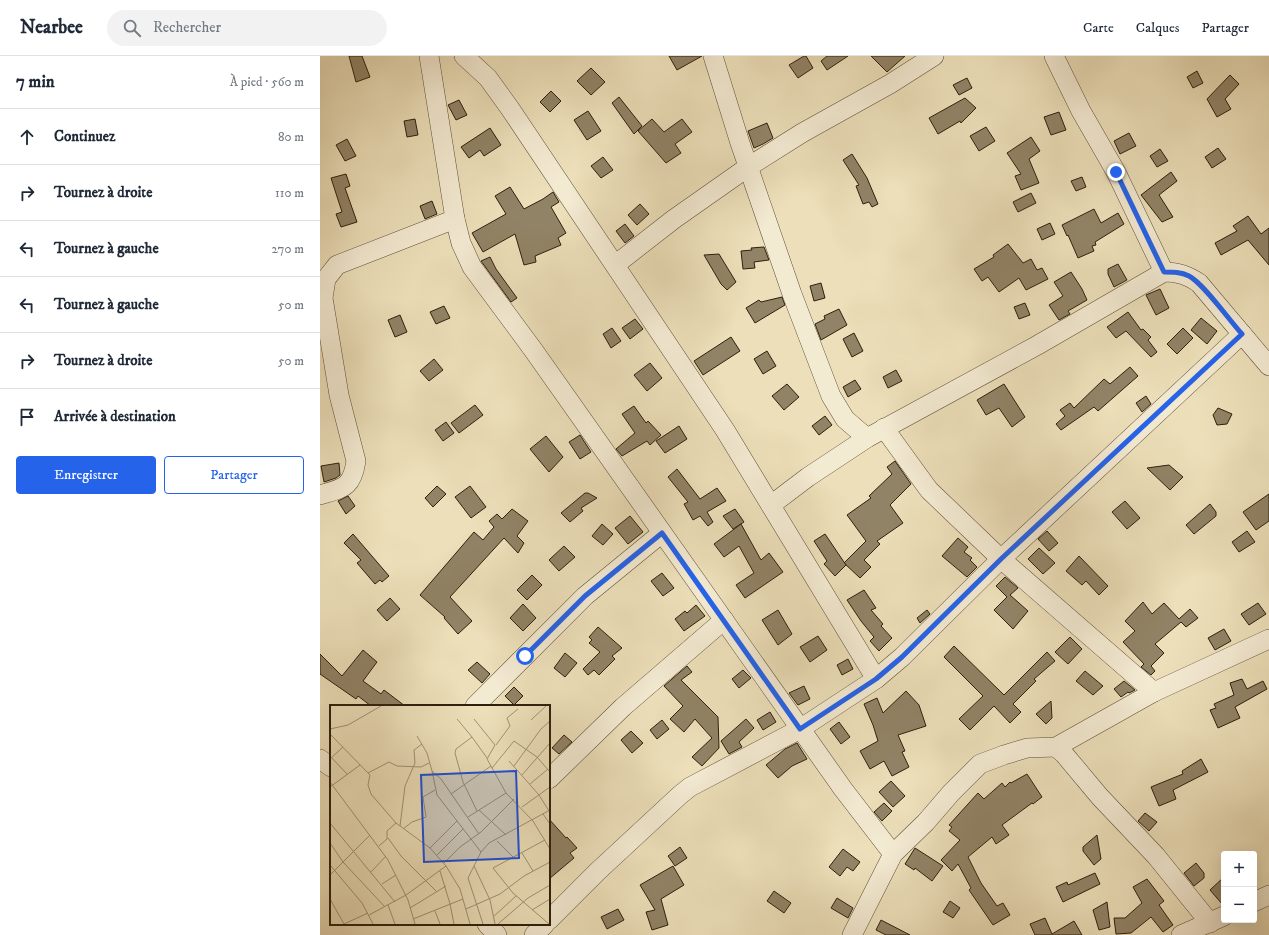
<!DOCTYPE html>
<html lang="fr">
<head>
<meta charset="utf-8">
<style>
  :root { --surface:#fff; --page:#f2f2f3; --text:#1f2937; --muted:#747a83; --line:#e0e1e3; --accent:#2563eb }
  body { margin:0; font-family:"IM FELL DW Pica",serif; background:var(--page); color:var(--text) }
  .controls { position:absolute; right:12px; bottom:12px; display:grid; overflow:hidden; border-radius:4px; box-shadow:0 4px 16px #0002 }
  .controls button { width:36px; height:36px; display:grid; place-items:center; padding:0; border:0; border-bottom:1px solid var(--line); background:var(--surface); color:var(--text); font:20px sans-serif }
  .stop { position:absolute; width:12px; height:12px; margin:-9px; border:3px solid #2563eb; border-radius:50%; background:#fff }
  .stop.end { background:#2563eb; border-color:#fff; box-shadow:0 1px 4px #0008 }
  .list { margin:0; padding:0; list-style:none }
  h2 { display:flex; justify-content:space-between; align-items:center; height:52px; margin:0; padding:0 16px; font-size:17px }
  h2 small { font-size:13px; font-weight:400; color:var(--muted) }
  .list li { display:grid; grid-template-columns:26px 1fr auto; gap:12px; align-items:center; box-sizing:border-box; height:56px; padding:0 16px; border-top:1px solid var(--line) }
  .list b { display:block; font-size:15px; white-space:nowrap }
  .list em { font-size:13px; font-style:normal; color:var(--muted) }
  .actions { display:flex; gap:8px; padding:12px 16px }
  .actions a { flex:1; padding:9px 0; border:1px solid var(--accent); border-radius:4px; text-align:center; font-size:14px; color:var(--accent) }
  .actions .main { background:var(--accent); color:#fff }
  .icon { flex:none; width:22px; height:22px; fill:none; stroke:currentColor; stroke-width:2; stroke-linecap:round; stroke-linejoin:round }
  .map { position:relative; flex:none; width:949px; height:879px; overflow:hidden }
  header { display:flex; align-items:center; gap:24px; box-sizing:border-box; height:56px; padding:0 20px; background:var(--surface); border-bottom:1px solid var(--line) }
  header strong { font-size:19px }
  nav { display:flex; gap:22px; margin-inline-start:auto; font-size:14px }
  .search { width:280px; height:36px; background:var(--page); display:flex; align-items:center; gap:10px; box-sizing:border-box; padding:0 14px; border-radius:22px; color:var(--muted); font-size:15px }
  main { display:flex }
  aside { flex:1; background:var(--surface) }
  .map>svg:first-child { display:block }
  .building { fill:#918366; stroke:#2e200d }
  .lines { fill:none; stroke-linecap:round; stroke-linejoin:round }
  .minor-casing { stroke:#5e5038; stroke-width:20 }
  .minor { stroke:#f3ead2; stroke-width:19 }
  .route { stroke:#2563eb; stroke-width:5 }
  .inset-road { fill:none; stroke:#a09374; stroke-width:1 }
  .view { fill:#1d4ed8; fill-opacity:0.15; stroke:#1d4ed8; stroke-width:2 }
  .inset-edge { fill:none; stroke:#2e200d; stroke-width:2 }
</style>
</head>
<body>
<header>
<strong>Nearbee</strong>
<div class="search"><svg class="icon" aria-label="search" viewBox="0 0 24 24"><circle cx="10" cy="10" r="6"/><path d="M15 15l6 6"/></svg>Rechercher</div>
<nav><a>Carte</a><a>Calques</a><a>Partager</a></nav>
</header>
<main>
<aside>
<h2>7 min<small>À pied · 560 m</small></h2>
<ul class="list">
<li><svg class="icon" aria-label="ahead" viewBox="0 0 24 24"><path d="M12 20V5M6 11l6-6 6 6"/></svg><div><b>Continuez</b></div><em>80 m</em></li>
<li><svg class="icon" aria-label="right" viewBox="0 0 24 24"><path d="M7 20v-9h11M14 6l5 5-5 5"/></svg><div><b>Tournez à droite</b></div><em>110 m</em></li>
<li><svg class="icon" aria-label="left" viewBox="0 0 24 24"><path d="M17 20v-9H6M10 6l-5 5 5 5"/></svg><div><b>Tournez à gauche</b></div><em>270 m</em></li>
<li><svg class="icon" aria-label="left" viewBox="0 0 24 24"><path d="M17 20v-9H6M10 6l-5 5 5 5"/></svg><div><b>Tournez à gauche</b></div><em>50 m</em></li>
<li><svg class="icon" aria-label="right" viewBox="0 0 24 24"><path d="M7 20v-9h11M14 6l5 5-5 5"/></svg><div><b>Tournez à droite</b></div><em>50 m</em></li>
<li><svg class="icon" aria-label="arrive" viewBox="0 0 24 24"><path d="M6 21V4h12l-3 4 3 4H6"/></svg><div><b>Arrivée à destination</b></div></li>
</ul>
<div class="actions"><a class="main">Enregistrer</a><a>Partager</a></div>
</aside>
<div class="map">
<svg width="949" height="879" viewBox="0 0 949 879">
  <rect width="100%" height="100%" fill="#ecdfb9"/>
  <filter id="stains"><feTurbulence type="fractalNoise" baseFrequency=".005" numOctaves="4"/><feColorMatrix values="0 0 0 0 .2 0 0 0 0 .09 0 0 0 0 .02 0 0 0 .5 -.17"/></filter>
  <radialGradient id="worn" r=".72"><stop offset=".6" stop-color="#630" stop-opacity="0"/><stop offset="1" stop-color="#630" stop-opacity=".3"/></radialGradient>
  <g class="building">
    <path d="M29,0H42L50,21L36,26Z"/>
    <path d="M349,0H382L357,14Z"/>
    <path d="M484,0H486L493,12L478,22L469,9Z"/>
    <path d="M507,0H528L507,14L501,5Z"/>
    <path d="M551,0H585L567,16Z"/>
    <path d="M271,12L285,26L271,39L257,25Z"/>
    <path d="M877,15L883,27L873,32L867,21Z"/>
    <path d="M910,19L919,28L905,43L911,53L897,61L887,43Z"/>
    <path d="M647,22L652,32L639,39L633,29Z"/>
    <path d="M231,35L241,45L230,56L220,46Z"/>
    <path d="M299,41L322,70L314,78L292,47Z"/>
    <path d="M645,42L656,52L641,67L640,65L618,78L609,62Z"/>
    <path d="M139,44L147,59L136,64L128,49Z"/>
    <path d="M268,55L281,75L267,84L254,64Z"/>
    <path d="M739,56L746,74L731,79L724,61Z"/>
    <path d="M95,63L98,79L87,81L84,65Z"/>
    <path d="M332,63L344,76L362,63L372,76L355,88L361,97L346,107L318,75Z"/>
    <path d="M447,67L453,82L443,88L434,92L428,75Z"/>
    <path d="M666,71L675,85L659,95L650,80Z"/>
    <path d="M170,72L181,89L164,100L160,94L149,102L141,91Z"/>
    <path d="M809,77L816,90L800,98L794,85Z"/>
    <path d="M711,81L720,95L709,103L719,127L701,134L695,120L701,118L687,97Z"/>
    <path d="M27,83L36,100L25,105L16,89Z"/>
    <path d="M898,92L906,103L892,112L885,101Z"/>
    <path d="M840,93L848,105L837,111L830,100Z"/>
    <path d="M532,98L547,122L558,148L552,151L549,146L543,148L536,130L539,129L523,104Z"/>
    <path d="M283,101L293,114L281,122L271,110Z"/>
    <path d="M851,116L857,125L839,139L853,161L842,166L821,139Z"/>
    <path d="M26,118L30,130L25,132L37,166L21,171L16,158L22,156L11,122Z"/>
    <path d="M762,121L766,131L756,135L751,125Z"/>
    <path d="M190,131L204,153L223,143L233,136L239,146L231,151L246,177L238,182L241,189L215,200L216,206L204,209L195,178L163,196L152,177L186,158L175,140Z"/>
    <path d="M711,137L716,147L698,156L693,146Z"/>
    <path d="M112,145L117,158L105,163L100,150Z"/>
    <path d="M320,148L329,158L317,169L308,159Z"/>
    <path d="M774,153L781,167L798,157L804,168L775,186L776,189L772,190L774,195L758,202L748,179L747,180L742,169Z"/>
    <path d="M928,160L941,178L949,172V209L928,184L901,199L895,187L917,175L913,170Z"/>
    <path d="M730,167L735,178L722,184L717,173Z"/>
    <path d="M305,168L314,180L305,187L296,175Z"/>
    <path d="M688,188L703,207L711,203L717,214L722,212L728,223L706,234L699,222L679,236L668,221L662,225L654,213L674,201L673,199Z"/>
    <path d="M444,191L449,204L434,206L435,212L423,213L421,195L432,194L431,192Z"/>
    <path d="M399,198L416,226L407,234L401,228L384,199Z"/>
    <path d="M170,201L176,213L197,242L191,246L161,205Z"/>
    <path d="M798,208L807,224L794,231L788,218V213Z"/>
    <path d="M751,216L762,233L767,244L748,255L750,258L739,264L729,249L743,240L734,226Z"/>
    <path d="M501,227L505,242L494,245L490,230Z"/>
    <path d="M840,233L849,252L836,259L826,239Z"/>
    <path d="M462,241L465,249L435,267L426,252L439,244L441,246Z"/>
    <path d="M705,247L710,259L699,263L694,251Z"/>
    <path d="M124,250L130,262L116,268L110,256Z"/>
    <path d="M519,253L527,269L501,284L495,268L505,263L504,260Z"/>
    <path d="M808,256L821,274L823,273L831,281L828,284L837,296L831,301L806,275L796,282L787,271Z"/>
    <path d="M80,259L87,276L75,281L68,264Z"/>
    <path d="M881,262L897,275L887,288L871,274Z"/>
    <path d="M315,263L323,273L310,283L302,272Z"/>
    <path d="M292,272L301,285L291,292L283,278Z"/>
    <path d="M863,272L873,282L857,298L847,288Z"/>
    <path d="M534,277L543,295L532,301L523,283Z"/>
    <path d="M411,281L420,295L383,319L374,305Z"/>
    <path d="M447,295L456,310L443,318L434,303Z"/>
    <path d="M114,303L123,314L109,325L100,315Z"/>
    <path d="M330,307L342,322L327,335L314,319Z"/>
    <path d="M810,311L818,320L778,355L774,351L741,374L736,368L745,360L740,354L750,347L754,352L784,323L790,328Z"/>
    <path d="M576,314L582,325L568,332L563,321Z"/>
    <path d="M535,324L541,333L528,341L523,331Z"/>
    <path d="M467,328L479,341L464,354L452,340Z"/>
    <path d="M684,328L705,361L692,371L679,352L666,359L657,344Z"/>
    <path d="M826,340L831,348L822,356L816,347Z"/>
    <path d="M155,349L163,359L139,377L131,367Z"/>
    <path d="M314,350L326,367L328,365L341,379L330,389L327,385L302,400L296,393L315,377L302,358Z"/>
    <path d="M898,352L912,358L907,368L897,369L893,359Z"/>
    <path d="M505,360L512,369L499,379L492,370Z"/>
    <path d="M126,366L134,377L123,385L115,374Z"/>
    <path d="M359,370L367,383L345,397L336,385Z"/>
    <path d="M260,379L271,396L260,403L249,386Z"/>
    <path d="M226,380L243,401L229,416L210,393Z"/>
    <path d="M575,405L591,428L570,449L583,467L557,485L560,488L544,504L551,511L540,522L524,507L546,485L527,459L551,442L549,440L572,418L567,411Z"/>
    <path d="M19,407L20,419L16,422L4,426L1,410Z"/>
    <path d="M849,409L863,421L850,434L827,412Z"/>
    <path d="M357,413L380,443L397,432L406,445L387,456L393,466L388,470L380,460L373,464L364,448L368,446L348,421Z"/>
    <path d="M117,430L126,438L113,451L105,442Z"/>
    <path d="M150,430L166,451L151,462L135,441Z"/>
    <path d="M265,437H268L277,442L261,452L263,455L250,466L241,457Z"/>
    <path d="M949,438V465L936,474L923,456Z"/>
    <path d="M28,440L35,450L26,458L18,445Z"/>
    <path d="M805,445L820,462L807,473L792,456Z"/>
    <path d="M890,448L896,456V460L874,478L866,469Z"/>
    <path d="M192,453L208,465L197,480L204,487L198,497L184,482L130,541L152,565L138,578L124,562L125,561L100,539L154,476L163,484L174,471L169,465L177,458L182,463Z"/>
    <path d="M415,453L424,466L413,473L403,460Z"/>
    <path d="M310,460L323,476L308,488L295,472Z"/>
    <path d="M282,468L293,478L283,489L272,480Z"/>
    <path d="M421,468L441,504L449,497L463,516L425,542L416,529L434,517L419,490L404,501L394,488Z"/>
    <path d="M727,475L738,487L729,495L718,483Z"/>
    <path d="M927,475L935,486L919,496L912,486Z"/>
    <path d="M33,478L69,520L62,526L60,524L55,528L37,507L41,504L24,487Z"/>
    <path d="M505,478L526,509L515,520L504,508L507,505L494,485Z"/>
    <path d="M638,482L648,491L644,496L652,502L650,504L657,511L647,521L622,500Z"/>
    <path d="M244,490L255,501L239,515L229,504Z"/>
    <path d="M719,492L735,507L723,518L708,503Z"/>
    <path d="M759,500L788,530L779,539L766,525L762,529L746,515Z"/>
    <path d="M342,517L354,532L343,540L331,525Z"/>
    <path d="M212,519L222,529L207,544L197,534Z"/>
    <path d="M685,521L698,532L690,539L708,555L693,573L674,554L687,541L676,530Z"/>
    <path d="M544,534L556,552L551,554L563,568L561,570L572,582L559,595L550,585L554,581L541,565L527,544Z"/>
    <path d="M70,542L80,553L67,565L57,554Z"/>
    <path d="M823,546L832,558L844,547L859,563L870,553L878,562L866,571L861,566L835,588L844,597L831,610L835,615L831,619L821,611L824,608L803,586L815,575L805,565Z"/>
    <path d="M938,547L946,558L929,569L921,558Z"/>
    <path d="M203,548L216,562L203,575L190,562Z"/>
    <path d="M376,549L385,560L364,575L355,563L365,555L367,557Z"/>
    <path d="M458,554L472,578L458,589L442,564Z"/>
    <path d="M607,554L610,558L600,567L597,562Z"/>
    <path d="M278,571L302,592L292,600L295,603L279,619L274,614L268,619L263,613L280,596L269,587L272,584L269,581Z"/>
    <path d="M904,573L911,585L895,594L888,582Z"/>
    <path d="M498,580L507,594L490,606L480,591Z"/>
    <path d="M750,581L762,593L748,608L735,596Z"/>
    <path d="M634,590L684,639L727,596L735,605L714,623L716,625L693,648L701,656L690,667L674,650L650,674L639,663L663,640L624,601Z"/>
    <path d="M43,594L57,606L43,625L61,638L64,634L85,650H51L38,640L36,643L0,618V598L22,620Z"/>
    <path d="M245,597L257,607L245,621L234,612Z"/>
    <path d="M528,603L533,613L522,619L517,609Z"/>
    <path d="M157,606L170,618L162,627L148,614Z"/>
    <path d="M367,610L372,616L361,624L398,661L399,692L382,710L372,701L392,682L375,663L364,676L350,663L363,650L344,630Z"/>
    <path d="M423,614L431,622L419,632L412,623Z"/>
    <path d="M765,615L783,630L773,639L756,625Z"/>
    <path d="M922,623L927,633L943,625L947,633L915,651L920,662L898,672L890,654L896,652L894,648L914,639L910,627Z"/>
    <path d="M804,625L815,634L809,637L808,636L801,641L794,633Z"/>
    <path d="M484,630L490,643L478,649L469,637Z"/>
    <path d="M194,631L203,640L194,649L185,640Z"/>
    <path d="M586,635L599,649L606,670L578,679L585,695L582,696L589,711L572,720L564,705L550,713L540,695L558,685L553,669L544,648L557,642L563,657Z"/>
    <path d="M731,645L732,662L726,668L716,658Z"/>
    <path d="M450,656L456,666L443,674L437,664Z"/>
    <path d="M426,663L434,672L419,686L422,691L409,698L401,685Z"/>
    <path d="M342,664L349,673L337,683L330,674Z"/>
    <path d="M519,666L530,681L521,688L510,673Z"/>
    <path d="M311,675L323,687L312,697L301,684Z"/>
    <path d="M244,679L252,686L239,698L232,692Z"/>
    <path d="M477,687L487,703L472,710L458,722L446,709L465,693Z"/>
    <path d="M881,703L888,716L853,734L856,743L839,750L831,731L863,718L862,715Z"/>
    <path d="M707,718L722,741L713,748L712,747L682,769L689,779L676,788L672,781L648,801L661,827L677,850L683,847L690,859L673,869L649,834L651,832L638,808L632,815L621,804L640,784L629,775L632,771L629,769L658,737L664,743L682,727L685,731L690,726L691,727Z"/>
    <path d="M571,725L585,740L573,751L559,736Z"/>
    <path d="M564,747L572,755L562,765L554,756Z"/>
    <path d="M825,757L837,766L829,775L818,765Z"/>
    <path d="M229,763L246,782L247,781L257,792L250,797L254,802L229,823Z"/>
    <path d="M777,779L781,803L774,809L763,795V791Z"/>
    <path d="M360,791L367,802L355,810L348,800Z"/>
    <path d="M595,792L623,810L612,825L595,812L594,814L585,808Z"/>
    <path d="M523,793L540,806L533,815L527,811L520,820L509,811Z"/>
    <path d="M876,807L884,817V822L874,830L864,817Z"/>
    <path d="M353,810L364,829L341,843L348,869L332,874L326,856L335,854L320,829Z"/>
    <path d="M775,817L780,828L743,846L736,831L747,826L748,829Z"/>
    <path d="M904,821V849H903L890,834Z"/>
    <path d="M827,823L844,845L839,849L853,869L843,876L831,861L811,877L796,878L794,862H805L822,847L813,831Z"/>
    <path d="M454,835L471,847L464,857L447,845Z"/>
    <path d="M517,842L533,852L528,862L511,852Z"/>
    <path d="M630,845L640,852L633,862L623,856Z"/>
    <path d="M787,846L790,871L779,874L773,854Z"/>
    <path d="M298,853L304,864L287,873L281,861Z"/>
    <path d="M725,862L732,878L754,865L762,879H715L710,868Z"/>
    <path d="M561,864L590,879H566L556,874Z"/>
  </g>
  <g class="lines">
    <defs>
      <g id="minor">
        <path d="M109,0L135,163L141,187L152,211L214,295L523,733L573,798"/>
        <path d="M144,0L168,22L191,54L405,374L556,623"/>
        <path d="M393,0L420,87L472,238L511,340L525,363L547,382"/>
        <path d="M734,0L761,55L796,116L844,216"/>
        <path d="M295,209L354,163L428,111L482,77L570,28L614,0"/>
        <path d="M564,372L609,434L681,503L834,636"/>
        <path d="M0,439C23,432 32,432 36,405L19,339L3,242L6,223L17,209L135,163"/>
        <path d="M451,449L488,421L547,382L716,290L844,216C858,216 867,219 879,227L949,310"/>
        <path d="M155,650L265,540L342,477"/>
        <path d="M736,691L744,698L780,741L836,800L890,867"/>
        <path d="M0,703L11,711"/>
        <path d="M229,723L303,651L404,564"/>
        <path d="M934,846L949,839"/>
        <path d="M229,864L278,815L360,739L370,731L480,673L556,623L582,601L681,503L922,278"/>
        <path d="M167,868L177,879"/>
        <path d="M214,879L225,868"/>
        <path d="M532,879L573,798L606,766L631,737L660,708L684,699L707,692L736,691L834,636L949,583"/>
        <path d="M861,879L904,860"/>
      </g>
    </defs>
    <use href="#minor" class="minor-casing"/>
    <use href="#minor" class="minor"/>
  </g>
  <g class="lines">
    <path class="route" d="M205,600L265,540L342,477L480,673L556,623L582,601L681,503L922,278C909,264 884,228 869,220C861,216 853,216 844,216L796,116"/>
  </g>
  <g transform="translate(10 649)">
    <rect width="220" height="220" fill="#ecdfb9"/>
    <path class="inset-road" d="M127,14L142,32L126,44L125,48L133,77L147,106M144,14L165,40L157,54L176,88L203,116L220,144M201,15L216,1M0,24L18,20L51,1M0,29L40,70L38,80L41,89L66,118L100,143L116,161L130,184L140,219M87,31L97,48L102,66L111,74L149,129M142,32L157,53M166,40L180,21L177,13L188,4M0,51L17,69M0,54L13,42M179,56L209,90L219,106M184,61L211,24L220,16M162,63L184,36L207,52L220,67M102,66L107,90L151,147M38,68L59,57L67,61L91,62L99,58M192,70L220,38M0,77L58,155L78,195L85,219M200,79L218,64M0,82L30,60M121,89L161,61M192,102L220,82M149,105L176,130M213,109L220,119M138,112L176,88M0,118L65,197M70,121L75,81L85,58L84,45L92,39M73,124L82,117L96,112L93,92L105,85M58,133L71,151L107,187M215,135L163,163L183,188L219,219M167,136L183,152M0,138L13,157L55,202M49,141L57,134V126L66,118M100,143L127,116M192,148L203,166M107,150L133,124M114,158L130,142L151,127L184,94M0,160L32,198L43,219M144,161L160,195L165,219M110,166L120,199M41,167L56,151M0,170L40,130M52,179L66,170M0,194L14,219M120,199L124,219M58,200L65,219M80,203L116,181M136,204L170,189L194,171L220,157M202,205L220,194M105,206L110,219M39,210L76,190L116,161M163,212L186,191M83,214L133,194M14,219L38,208M153,219L138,173L151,147L159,138L220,105M168,219L198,193L220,180"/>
    <path class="view" d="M186,66L189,153L94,157L91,70Z"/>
    <rect width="220" height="220" class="inset-edge"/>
  </g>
  <rect width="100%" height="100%" filter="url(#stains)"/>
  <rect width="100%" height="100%" fill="url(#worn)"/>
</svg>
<div class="controls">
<button>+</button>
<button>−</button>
</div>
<div class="stop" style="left:205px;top:600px"></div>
<div class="stop end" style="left:796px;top:116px"></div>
</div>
</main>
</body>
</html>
